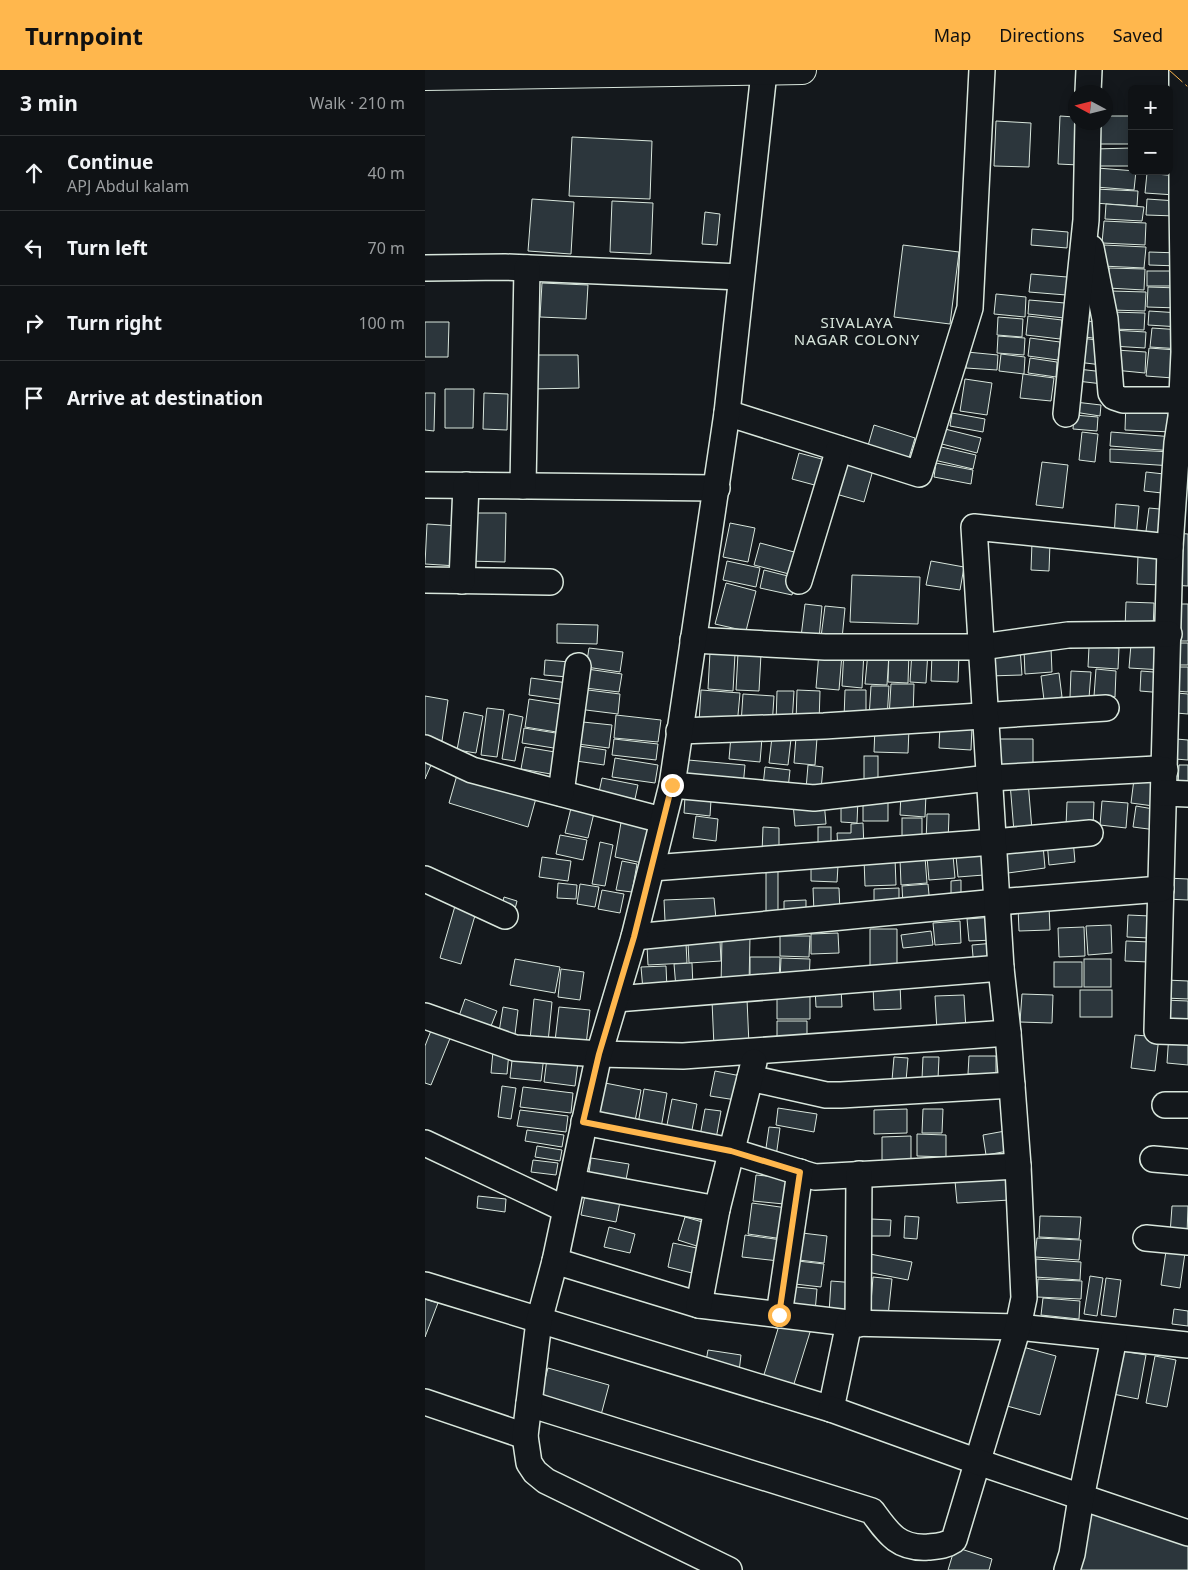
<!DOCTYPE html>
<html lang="en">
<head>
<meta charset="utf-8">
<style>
  :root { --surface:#0f1215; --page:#1d2022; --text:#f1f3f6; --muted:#9b9ea0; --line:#2f3234; --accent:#ffb74d }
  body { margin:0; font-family:"Noto Sans",sans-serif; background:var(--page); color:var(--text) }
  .controls { position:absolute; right:15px; top:15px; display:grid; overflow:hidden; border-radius:8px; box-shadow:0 2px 12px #0003 }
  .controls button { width:45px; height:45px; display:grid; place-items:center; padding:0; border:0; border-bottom:1px solid var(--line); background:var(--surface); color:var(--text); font:25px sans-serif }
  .compass { position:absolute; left:643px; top:15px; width:45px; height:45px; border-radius:50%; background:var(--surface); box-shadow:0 2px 12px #0003; rotate:277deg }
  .stop { position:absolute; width:15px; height:15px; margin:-11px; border:4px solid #ffb74d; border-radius:50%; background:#fff }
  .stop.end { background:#ffb74d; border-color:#fff; box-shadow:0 1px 5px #0008 }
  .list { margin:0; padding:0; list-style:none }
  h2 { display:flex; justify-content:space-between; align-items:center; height:65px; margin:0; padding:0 20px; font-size:21px }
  h2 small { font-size:16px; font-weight:400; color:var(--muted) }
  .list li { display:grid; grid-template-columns:32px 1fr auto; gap:15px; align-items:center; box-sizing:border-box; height:75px; padding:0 20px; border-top:1px solid var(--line) }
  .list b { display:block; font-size:19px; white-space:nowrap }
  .list p { margin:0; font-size:16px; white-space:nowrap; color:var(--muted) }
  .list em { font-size:16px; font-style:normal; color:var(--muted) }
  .icon { flex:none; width:28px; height:28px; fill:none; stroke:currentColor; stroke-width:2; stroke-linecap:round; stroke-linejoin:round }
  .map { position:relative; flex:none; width:763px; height:1500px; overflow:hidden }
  header { display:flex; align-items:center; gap:30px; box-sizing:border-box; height:70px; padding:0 25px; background:var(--accent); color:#111 }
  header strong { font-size:24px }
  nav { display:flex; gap:28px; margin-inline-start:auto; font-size:18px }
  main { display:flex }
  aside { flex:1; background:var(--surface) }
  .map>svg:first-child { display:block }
  .building { fill:#2c363c; stroke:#d8e6dc }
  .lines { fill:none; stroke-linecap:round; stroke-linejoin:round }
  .minor-casing { stroke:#d8e6dc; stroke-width:28 }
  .major-casing { stroke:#d8e6dc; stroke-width:30 }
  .minor { stroke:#14181c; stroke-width:25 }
  .major { stroke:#14181c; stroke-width:28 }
  .power { stroke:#ffb74d; stroke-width:1; stroke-dasharray:18 4 2.5 4; stroke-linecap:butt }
  .route { stroke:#ffb74d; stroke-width:6 }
  .labels { text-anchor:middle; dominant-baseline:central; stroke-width:4; stroke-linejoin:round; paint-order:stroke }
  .neighbourhood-label { font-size:15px; letter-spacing:1px; fill:#d8e6dc; stroke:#14181c }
</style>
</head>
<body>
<header>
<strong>Turnpoint</strong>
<nav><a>Map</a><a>Directions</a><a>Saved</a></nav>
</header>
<main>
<aside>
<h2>3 min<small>Walk · 210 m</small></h2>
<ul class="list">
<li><svg class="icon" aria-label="ahead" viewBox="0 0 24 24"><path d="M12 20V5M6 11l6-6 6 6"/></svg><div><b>Continue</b><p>APJ Abdul kalam</p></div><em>40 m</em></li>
<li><svg class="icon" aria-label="left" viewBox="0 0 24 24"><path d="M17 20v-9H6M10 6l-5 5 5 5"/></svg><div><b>Turn left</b></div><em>70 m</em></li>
<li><svg class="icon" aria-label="right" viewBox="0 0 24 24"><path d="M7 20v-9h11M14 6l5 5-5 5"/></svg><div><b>Turn right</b></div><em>100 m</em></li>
<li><svg class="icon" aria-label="arrive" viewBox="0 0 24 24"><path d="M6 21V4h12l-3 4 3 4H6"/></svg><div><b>Arrive at destination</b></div></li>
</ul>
</aside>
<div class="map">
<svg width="763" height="1500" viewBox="0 0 763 1500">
  <rect width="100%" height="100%" fill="#14181c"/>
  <g class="building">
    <path d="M635,46L650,47L654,95L633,94Z"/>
    <path d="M680,46H707V74H669V52H680Z"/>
    <path d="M571,51L606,53L604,97L569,96Z"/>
    <path d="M147,67L227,71L225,129L144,126Z"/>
    <path d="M707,78V96H669V79Z"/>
    <path d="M672,98L711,101L709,120L671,117Z"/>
    <path d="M722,103L751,106L750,125L720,123Z"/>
    <path d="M670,119L713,121L712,136L669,133Z"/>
    <path d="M107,129L149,132L146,184L103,181Z"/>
    <path d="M722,129L752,131L751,146L721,145Z"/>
    <path d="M187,131L228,133L226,184L185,182Z"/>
    <path d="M681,134L719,137L717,151L680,149Z"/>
    <path d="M280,142L295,144L292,175L277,174Z"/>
    <path d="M679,151L721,153L720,175L677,173Z"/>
    <path d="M607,159L643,162L642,178L606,175Z"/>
    <path d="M478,175L534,182L525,254L469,247Z"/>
    <path d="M679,175L721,177L719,198L677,196Z"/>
    <path d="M724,182L755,183L754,196L724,195Z"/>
    <path d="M684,198L720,199L719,220L683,218Z"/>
    <rect x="722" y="201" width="31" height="15"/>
    <path d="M606,204L642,207L641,225L604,222Z"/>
    <path d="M117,213L163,215L161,249L115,247Z"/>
    <path d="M723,217L754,218V238L722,237Z"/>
    <path d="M686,221L721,222L720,241L685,240Z"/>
    <path d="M571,224L601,227L600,247L569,244Z"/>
    <path d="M604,230L640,233L639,248L603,244Z"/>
    <path d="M724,241L755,243V257L723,255Z"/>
    <path d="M687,242L720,243L719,260L686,259Z"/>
    <path d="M603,246L637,250L635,269L601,265Z"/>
    <path d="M573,247L598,249L597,267L572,265Z"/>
    <path d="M656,250L677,253L674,269L654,266Z"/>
    <path d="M0,252H24L23,287H0Z"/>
    <path d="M727,258L757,260L756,279L725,277Z"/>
    <path d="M687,260L721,262L720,278L687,276Z"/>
    <path d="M573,266L600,268L599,285L572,283Z"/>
    <path d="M605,268L635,272L633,290L603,286Z"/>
    <path d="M656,268L680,271L677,295L652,292Z"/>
    <path d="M724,278L751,280L748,308L721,306Z"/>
    <path d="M691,280L721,282L720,303L689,300Z"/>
    <path d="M542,282L573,285L572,300L541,298Z"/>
    <path d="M576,284L600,287L599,304L574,301Z"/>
    <path d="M107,285H153L154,318L107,319Z"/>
    <path d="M605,288L632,292L631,307L603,303Z"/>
    <path d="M653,299L679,302L678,314L652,311Z"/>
    <path d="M598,304L629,308L626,331L595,328Z"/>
    <path d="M540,309L567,313L562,345L535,341Z"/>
    <path d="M20,319H49L48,358H20Z"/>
    <path d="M0,323H10L9,361L0,360Z"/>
    <path d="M59,323L83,324L82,360L58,359Z"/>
    <path d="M701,331L749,334L747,362L700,360Z"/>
    <path d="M650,332L676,335L675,346L649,342Z"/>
    <path d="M527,343L560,349L558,362L525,356Z"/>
    <path d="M649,345L673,347L672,361L648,359Z"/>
    <path d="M449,355L490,368L483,391L442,379Z"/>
    <path d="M520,359L556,368L552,383L517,374Z"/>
    <path d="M657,362L673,364L670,392L654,390Z"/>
    <path d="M686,362L749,367L748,381L685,376Z"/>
    <path d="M512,376L551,385L548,399L509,390Z"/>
    <path d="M685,379L749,382L748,396L685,392Z"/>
    <path d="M374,383L404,391L397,417L367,409Z"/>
    <path d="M413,390L448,400L439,432L404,422Z"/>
    <path d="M617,392L643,395L638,438L611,435Z"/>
    <path d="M511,393L548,400L546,414L509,407Z"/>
    <path d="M721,402L748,405L746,424L719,421Z"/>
    <path d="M691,434L714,436L711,469L689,468Z"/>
    <path d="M724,438L745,440L740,472L720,469Z"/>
    <path d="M43,443H81L80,492L42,491Z"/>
    <path d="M305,453L330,458L323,492L298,487Z"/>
    <path d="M2,454L34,456L32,496L0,494Z"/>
    <path d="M750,463L763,464V516L746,515Z"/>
    <path d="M607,472L625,473L624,501L606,500Z"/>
    <path d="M335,473L373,483L368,505L329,495Z"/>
    <path d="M713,485H737L736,515L712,514Z"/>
    <path d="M302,491L335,498L331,517L298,510Z"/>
    <path d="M506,491L539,497L535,520L501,515Z"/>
    <path d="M339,500L371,508L367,525L335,518Z"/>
    <path d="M427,505L495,507L493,554L425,552Z"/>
    <path d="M301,513L331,521L321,561L290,554Z"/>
    <path d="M701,532L729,533L728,561L700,559Z"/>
    <path d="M380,534L397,536L394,569L376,567Z"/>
    <path d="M750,534H763V571H748Z"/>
    <path d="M400,536L420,538L417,569L396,567Z"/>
    <path d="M132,554L173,555L172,574L132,573Z"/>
    <path d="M752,573H763V595H751Z"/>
    <path d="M706,574L739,576L738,600L704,598Z"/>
    <path d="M664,577L694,578L693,599L663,597Z"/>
    <path d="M164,578L198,582L195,602L161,597Z"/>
    <path d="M595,578L597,605L564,606L563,580Z"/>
    <path d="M626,578L627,602L600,604L599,580Z"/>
    <path d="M419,580L439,582L437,618L417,616Z"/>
    <path d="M464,581L484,582L483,613L463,612Z"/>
    <path d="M487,581H503L501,613L485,612Z"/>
    <path d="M285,582L310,584L308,621L283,619Z"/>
    <path d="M394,582L417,584L414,620L391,618Z"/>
    <path d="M443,582L464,584L462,615L440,614Z"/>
    <path d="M313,583L336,584L334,621L311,620Z"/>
    <path d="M507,584H534L533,612L506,611Z"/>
    <path d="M120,590L145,592L143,607L119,605Z"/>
    <path d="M752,597H763V622L751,621Z"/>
    <path d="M162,599L197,604L194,622L160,618Z"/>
    <path d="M671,599L691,601L690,627L669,626Z"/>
    <path d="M646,601L666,602L664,628L645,627Z"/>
    <path d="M716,601L741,603L739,623L715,621Z"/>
    <path d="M634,603L637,627L619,630L616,606Z"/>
    <path d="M106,608L143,613L141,630L104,625Z"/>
    <path d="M466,614H489L488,648L464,647Z"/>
    <path d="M446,616H464L462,649L444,648Z"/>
    <path d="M155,619L195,624L193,644L153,639Z"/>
    <path d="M276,620L315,623L312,656L274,652Z"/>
    <path d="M372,620L395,621L394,653L371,652Z"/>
    <path d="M420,620H441V650L419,649Z"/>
    <path d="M352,621H369L367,654L351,653Z"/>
    <path d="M752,623L763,624V644L751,643Z"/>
    <path d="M318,624L349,626L347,657L316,654Z"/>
    <path d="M0,626L23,630L17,671L0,669Z"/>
    <path d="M104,629L142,635L138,663L100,657Z"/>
    <path d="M62,638L79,640L72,687L56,685Z"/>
    <path d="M39,642L58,646L51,683L32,680Z"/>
    <path d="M84,644L98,647L90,691L77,689Z"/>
    <path d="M191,645L236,650L233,672L189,668Z"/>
    <path d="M148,651L187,655L184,678L145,673Z"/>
    <path d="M515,655L547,656L546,680L514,678Z"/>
    <path d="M450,657L484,658L483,683L449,682Z"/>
    <path d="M99,658L137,664L135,679L97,673Z"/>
    <path d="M306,666L337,668L335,692L304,689Z"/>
    <path d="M347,667L366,669L363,695L344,693Z"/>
    <path d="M371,667L392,668L390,695L369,693Z"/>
    <path d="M189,669L233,674L231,690L187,685Z"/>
    <path d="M573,669H608V697L573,696Z"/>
    <path d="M751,669L763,670V690L750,689Z"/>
    <path d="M147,675L181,680L179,695L144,690Z"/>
    <path d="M100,677L136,683L132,705L96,699Z"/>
    <rect x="439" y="686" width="14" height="26"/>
    <path d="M190,688L233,695L230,713L187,707Z"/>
    <path d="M263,690L320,695L318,717L261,712Z"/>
    <path d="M0,693L6,695L0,709Z"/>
    <path d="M383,695L398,697L396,720L381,719Z"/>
    <path d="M754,695H763V718L753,717Z"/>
    <path d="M340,697L365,700L363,719L338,716Z"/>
    <path d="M34,698L113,721L103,757L24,733Z"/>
    <path d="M177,708L213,715L210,729L174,722Z"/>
    <path d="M709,709L739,713L736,737L706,733Z"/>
    <path d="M603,711L607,760L589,762L585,713Z"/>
    <path d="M476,723L501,724L500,747L475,745Z"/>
    <path d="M260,727L286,730L285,746L259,743Z"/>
    <rect x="438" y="727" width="25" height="24"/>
    <path d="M416,728L433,729L432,753L416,752Z"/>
    <path d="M399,731L401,754L370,756L368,733Z"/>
    <path d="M677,731L703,733L701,758L675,755Z"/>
    <path d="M642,732H669L668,757L641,756Z"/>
    <path d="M711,736L734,740L731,760L708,757Z"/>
    <path d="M146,738L169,743L163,768L140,763Z"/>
    <path d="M502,744H524L523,773H501Z"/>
    <path d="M271,746L293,749L291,771L268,768Z"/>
    <path d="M197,747L225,751L217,793L190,787Z"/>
    <rect x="477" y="748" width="20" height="27"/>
    <path d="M438,753L439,779L413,780L412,763H426V754Z"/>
    <path d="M338,757L354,758V783H337Z"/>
    <rect x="393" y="757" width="13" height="24"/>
    <path d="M135,765L162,770L158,790L131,784Z"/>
    <path d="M648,769L650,792L624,795L622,771Z"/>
    <path d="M175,772L188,775L180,816L167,814Z"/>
    <path d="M618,775L620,798L583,803L581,780Z"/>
    <path d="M557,784L559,805L533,807L531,786Z"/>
    <path d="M528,785L530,808L504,810L502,787Z"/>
    <path d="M117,787L146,791L143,811L114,807Z"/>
    <path d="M500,787L502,813L476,815L475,789Z"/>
    <path d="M470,788L471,815L440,816L439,789Z"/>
    <path d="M197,791L212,794L207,822L191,820Z"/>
    <path d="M386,795L413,796L412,812L386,811Z"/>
    <rect x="341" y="800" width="12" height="44"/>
    <path d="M741,808L763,809V830L740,829Z"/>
    <path d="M536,810V831H526V811Z"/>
    <path d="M133,813L152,815L151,829L132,828Z"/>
    <path d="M155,814L174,817L170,837L152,834Z"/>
    <path d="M503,814L505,835L478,836L477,816Z"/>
    <path d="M388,818H414L415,842L389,843Z"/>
    <path d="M474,818V839L449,840V819Z"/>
    <path d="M177,820L199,824L195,843L173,839Z"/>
    <path d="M79,827L92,831L89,843L76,840Z"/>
    <path d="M289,828L291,849L240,851L239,830Z"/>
    <path d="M381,830V843L359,844V831Z"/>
    <path d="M30,836L51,842L36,894L15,888Z"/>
    <path d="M624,836L625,860L594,861L593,837Z"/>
    <path d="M703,845L725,846L724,868L702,867Z"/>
    <path d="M569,847L570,870L544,871L542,849Z"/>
    <path d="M535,851L536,873L510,875L508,853Z"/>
    <path d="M686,855L687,883L663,885L661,856Z"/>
    <path d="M659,857L660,886L634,887L633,858Z"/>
    <path d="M445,859H472V902L445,903Z"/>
    <path d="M506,861L508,875L478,878L476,865Z"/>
    <path d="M413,863L414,883L386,884V864Z"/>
    <path d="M355,866H385L384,887L355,886Z"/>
    <path d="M297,867H325L324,915H296Z"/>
    <path d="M295,871L296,891L264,893L263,873Z"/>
    <path d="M701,871L725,872L724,892L700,891Z"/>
    <path d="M261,873L262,893L223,895L222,876Z"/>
    <path d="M570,873L572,895L549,898L547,875Z"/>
    <path d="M325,887H355L354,912L325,911Z"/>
    <path d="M356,888L385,889L384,912L355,911Z"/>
    <path d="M90,889L135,897L130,923L85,915Z"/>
    <rect x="659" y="889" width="27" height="28"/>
    <rect x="629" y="892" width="28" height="25"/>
    <path d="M267,893L268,917L251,918L249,894Z"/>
    <path d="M241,896L242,919L218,920L216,897Z"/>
    <path d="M136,899L159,902L155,930L133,927Z"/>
    <path d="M741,910L763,911V929L740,928Z"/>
    <path d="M475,913L476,939L449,940L448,915Z"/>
    <path d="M390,918H416L417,937H391Z"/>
    <path d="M352,920L385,921V949H352Z"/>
    <rect x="655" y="920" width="32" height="27"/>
    <path d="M597,924L628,925L627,953L595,952Z"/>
    <path d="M539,925L541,960L512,961L510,926Z"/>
    <path d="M40,929L72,941L64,961L33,949Z"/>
    <path d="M109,929L127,932L123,972L105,970Z"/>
    <path d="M322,929L324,975L289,977L287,931Z"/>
    <path d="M739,930L763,931V953L738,951Z"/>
    <path d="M78,937L93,940L90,964L74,962Z"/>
    <path d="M134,937L165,940L161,975L130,971Z"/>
    <path d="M352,951H382V974L352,973Z"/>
    <path d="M7,958L26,966L6,1015L0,1013V976Z"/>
    <path d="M744,963L763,965V995L742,993Z"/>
    <path d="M710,965L734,967L730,1001L706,998Z"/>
    <path d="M68,981L84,982L82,1004L66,1003Z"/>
    <path d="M88,982L119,986L116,1011L85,1008Z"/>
    <path d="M544,986H571V1004H543Z"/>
    <path d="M469,987L483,988L481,1011L467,1010Z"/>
    <path d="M498,987H514L513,1009H497Z"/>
    <path d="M122,988L153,992L150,1016L119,1012Z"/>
    <path d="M290,1001L316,1006L311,1030L285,1026Z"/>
    <path d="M180,1013L216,1020L210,1051L174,1044Z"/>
    <path d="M77,1016L91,1018L86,1049L73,1047Z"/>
    <path d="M98,1017L148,1023L146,1043L95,1037Z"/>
    <path d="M219,1019L242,1023L236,1058L213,1054Z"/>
    <path d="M247,1029L272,1034L266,1065L241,1060Z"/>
    <path d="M353,1038L392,1044L389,1062L351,1055Z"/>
    <path d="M280,1039L296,1041L291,1069L275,1066Z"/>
    <path d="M482,1039V1063L449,1064V1040Z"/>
    <path d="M498,1039H518L517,1063H497Z"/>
    <path d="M95,1040L143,1046L141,1062L92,1056Z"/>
    <path d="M344,1057L355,1058L351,1087L340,1085Z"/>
    <path d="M102,1060L139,1065L137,1077L100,1071Z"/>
    <path d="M580,1061L583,1081L561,1085L558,1065Z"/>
    <path d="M492,1064L521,1065V1087L492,1086Z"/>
    <path d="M486,1066V1091H457V1067Z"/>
    <path d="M112,1076L137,1080L135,1091L110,1087Z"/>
    <path d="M166,1088L204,1094L200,1115L163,1110Z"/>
    <path d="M108,1090L133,1093L131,1105L106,1102Z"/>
    <path d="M331,1105L362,1108L359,1134L328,1131Z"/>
    <path d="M584,1107L585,1130L532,1133L530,1111Z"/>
    <path d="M160,1125L195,1132L191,1152L156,1145Z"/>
    <path d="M53,1126L81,1129L80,1142L52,1138Z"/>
    <path d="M327,1133L362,1138L358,1169L323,1164Z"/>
    <path d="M747,1136H763L762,1165L745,1164Z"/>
    <path d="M480,1146L494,1147L492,1169L479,1168Z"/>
    <path d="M615,1146L656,1147L654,1169L614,1167Z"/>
    <path d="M260,1147L288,1155L281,1179L253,1170Z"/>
    <path d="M446,1149L466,1150L465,1166H445Z"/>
    <path d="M184,1157L210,1164L205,1183L179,1177Z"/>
    <path d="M369,1162L402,1166L399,1193L365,1189Z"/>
    <path d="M320,1165L357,1170L354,1191L317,1187Z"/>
    <path d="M612,1168L656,1170L654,1190L610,1187Z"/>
    <path d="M248,1173L281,1180L275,1205L243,1197Z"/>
    <path d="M741,1181L760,1183L755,1218L736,1215Z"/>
    <path d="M445,1184L487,1192L483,1210L442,1202Z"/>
    <path d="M611,1189L656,1192L655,1210L610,1207Z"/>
    <path d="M364,1190L399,1194L396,1217L361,1213Z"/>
    <path d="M665,1206L678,1208L672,1246L659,1244Z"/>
    <path d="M448,1207L467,1209L463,1246L445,1245Z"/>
    <path d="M681,1208L696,1210L691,1247L676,1245Z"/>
    <path d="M613,1209L657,1211L656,1229L612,1227Z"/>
    <path d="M406,1211L431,1213L428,1245L404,1243Z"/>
    <path d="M361,1216L392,1219L390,1242L359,1239Z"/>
    <path d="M618,1228L655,1231L654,1249L616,1245Z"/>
    <path d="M0,1229L13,1233L0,1267Z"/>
    <path d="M749,1239L763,1241V1256L747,1254Z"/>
    <path d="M356,1249L386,1259L368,1317L338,1308Z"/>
    <path d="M598,1277L631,1286L615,1345L582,1336Z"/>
    <path d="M283,1280L316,1285L314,1302L280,1297Z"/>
    <path d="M691,1280L721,1285L713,1329L683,1323Z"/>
    <path d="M730,1286L751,1290L742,1337L721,1333Z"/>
    <path d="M123,1298L184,1315L176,1345L115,1327Z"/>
    <path d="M665,1442L763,1471V1500H654Z"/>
    <path d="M530,1477L567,1489L564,1500H523Z"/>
  </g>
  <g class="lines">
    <defs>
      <g id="minor">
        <path d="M757,0V129L759,282L756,347L752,373L745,477L732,961L763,962"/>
        <path d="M663,22L664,0"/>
        <path d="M666,178L680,249L686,323L689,327L698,330H756"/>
        <path d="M0,198L80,197L316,207"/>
        <path d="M302,343L494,404L545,238L557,0"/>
        <path d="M641,344L661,150L663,52"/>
        <path d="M0,415L292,418"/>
        <path d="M98,416L102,198"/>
        <path d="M0,510L125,512"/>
        <path d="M37,511L41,415"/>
        <path d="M374,511L414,379"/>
        <path d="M268,570L400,577H556L643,565L744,564"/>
        <path d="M254,661L399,656L681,638"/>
        <path d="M0,678L47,700L237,750"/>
        <path d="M247,715L389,728L564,708L731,699L740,700"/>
        <path d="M136,723L153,596"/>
        <path d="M739,723L763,724"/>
        <path d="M227,798L568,772L665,763"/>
        <path d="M0,809L80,846"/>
        <path d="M209,867L572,832L736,819"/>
        <path d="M191,929L576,898"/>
        <path d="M0,946L90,978L174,984L258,986L583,963"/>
        <path d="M325,1008L401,1025H416L587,1015"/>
        <path d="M740,1035H763"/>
        <path d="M159,1052L306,1081L390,1107L593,1096"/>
        <path d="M0,1073L140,1139"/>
        <path d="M728,1089L763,1092"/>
        <path d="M147,1112L292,1139"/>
        <path d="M721,1168L763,1172"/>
        <path d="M130,1191L274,1235L424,1253L593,1257L763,1275"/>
        <path d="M0,1215L406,1339L424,1253"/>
        <path d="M274,1235L292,1139L329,992"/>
        <path d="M354,1245L375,1102"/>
        <path d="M433,1254L434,1104"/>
        <path d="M0,1332L100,1366"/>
        <path d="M104,1334L447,1441C463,1463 473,1479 503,1477C513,1476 520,1476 529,1470L593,1257L599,1228L593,1096L583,963L576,898L549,457L745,477"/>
        <path d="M406,1339L553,1392L763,1463"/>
        <path d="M304,1500L121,1411L110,1402L104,1393L100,1366L114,1251L130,1191L174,984L209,867L247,715L302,343L339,2"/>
        <path d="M642,1500L647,1484L656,1428L689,1268"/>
      </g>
      <path id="major" d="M0,6L377,0"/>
    </defs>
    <use href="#minor" class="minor-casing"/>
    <use href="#major" class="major-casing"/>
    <use href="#minor" class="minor"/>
    <use href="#major" class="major"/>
    <path class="power" d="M744,0L763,17"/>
  </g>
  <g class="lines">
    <path class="route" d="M247,715L209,867L174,984L158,1052L306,1081L375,1102L354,1245"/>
  </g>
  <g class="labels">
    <g class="neighbourhood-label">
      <text x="432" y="252">SIVALAYA<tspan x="432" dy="17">NAGAR COLONY</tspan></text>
    </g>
  </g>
</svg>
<div class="controls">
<button>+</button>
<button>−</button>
</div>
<svg class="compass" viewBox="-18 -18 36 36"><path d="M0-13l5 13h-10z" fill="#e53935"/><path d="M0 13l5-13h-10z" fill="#9b9ea0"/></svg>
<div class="stop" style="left:354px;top:1245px"></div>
<div class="stop end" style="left:247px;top:715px"></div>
</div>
</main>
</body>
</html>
